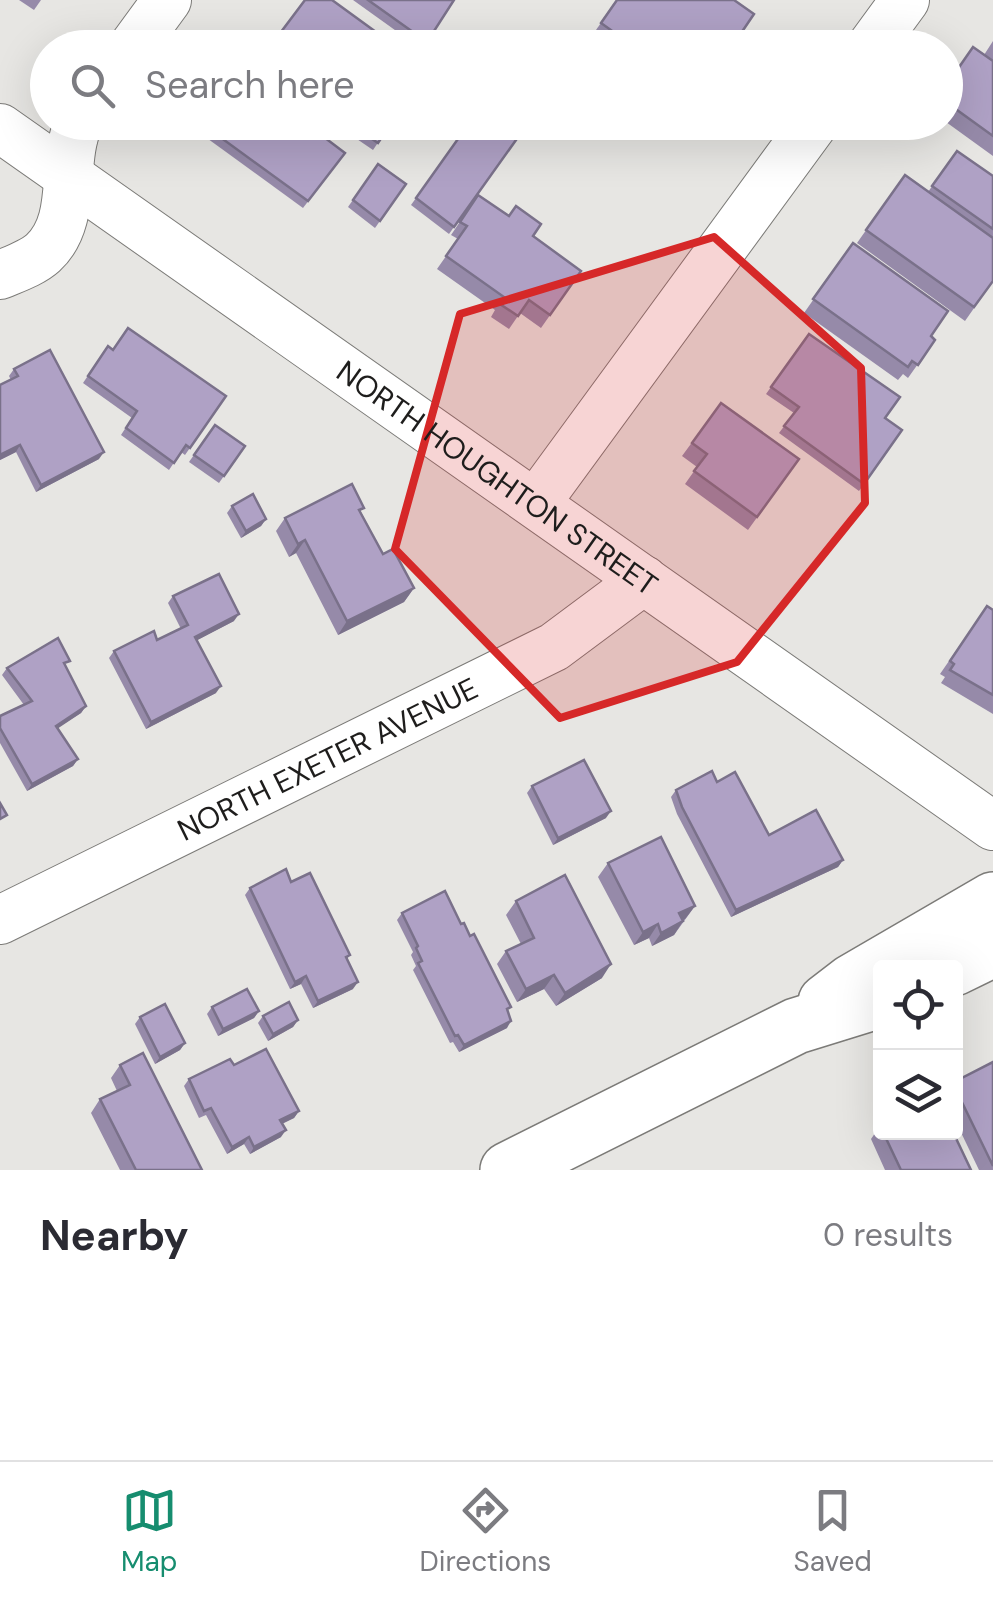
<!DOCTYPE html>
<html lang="en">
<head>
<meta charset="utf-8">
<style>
  :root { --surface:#fff; --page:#f7f7f7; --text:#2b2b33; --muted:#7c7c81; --line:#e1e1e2; --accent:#168d6f }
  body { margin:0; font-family:"DM Sans",sans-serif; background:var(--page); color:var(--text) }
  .controls { position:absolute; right:30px; bottom:30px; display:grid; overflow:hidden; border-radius:10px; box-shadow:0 10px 40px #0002 }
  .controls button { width:90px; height:90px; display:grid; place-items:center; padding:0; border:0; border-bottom:2px solid var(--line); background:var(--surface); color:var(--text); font:50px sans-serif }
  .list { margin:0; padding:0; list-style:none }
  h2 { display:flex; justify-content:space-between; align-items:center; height:130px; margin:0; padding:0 40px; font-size:42px }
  h2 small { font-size:32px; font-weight:400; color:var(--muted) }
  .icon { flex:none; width:55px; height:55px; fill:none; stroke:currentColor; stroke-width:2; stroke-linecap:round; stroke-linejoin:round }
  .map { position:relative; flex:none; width:993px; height:1170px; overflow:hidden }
  .search { position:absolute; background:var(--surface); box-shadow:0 10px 40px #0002; left:30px; right:30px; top:30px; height:110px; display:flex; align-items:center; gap:25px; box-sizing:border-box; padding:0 35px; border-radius:55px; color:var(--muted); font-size:38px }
  .sheet { height:290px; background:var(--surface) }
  nav { display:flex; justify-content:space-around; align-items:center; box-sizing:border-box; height:140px; border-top:2px solid var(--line); background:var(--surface); font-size:28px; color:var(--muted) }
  nav a { display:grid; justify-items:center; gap:5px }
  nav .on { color:var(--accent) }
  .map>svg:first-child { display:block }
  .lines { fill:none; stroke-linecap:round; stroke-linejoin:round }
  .minor-casing { stroke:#7c7b78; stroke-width:50 }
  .tertiary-casing { stroke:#7c7b78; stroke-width:58 }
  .minor { stroke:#fff; stroke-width:48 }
  .tertiary { stroke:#fff; stroke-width:55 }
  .wall { fill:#968aa9 }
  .shaded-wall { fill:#7a718a }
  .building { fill:#afa1c5; stroke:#7a718a; stroke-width:2.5 }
  .marked { fill:#d62828; fill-opacity:0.2; stroke:#d62828; stroke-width:8; stroke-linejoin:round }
  .labels { text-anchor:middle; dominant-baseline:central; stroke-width:8; stroke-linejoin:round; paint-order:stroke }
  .street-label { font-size:30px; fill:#1e1d1c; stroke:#e7e6e3 }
</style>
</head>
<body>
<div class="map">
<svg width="993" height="1170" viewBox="0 0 993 1170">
  <rect width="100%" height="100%" fill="#e7e6e3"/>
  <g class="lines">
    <defs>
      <g id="minor">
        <path d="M132,48L167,0"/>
        <path d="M870,48L905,0"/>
        <path id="s1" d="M0,128L993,826"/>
        <path d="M0,275C14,269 32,263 43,253C79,220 60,163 79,122"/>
        <path d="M536,503L815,122"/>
        <path id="s2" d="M0,920L554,647L644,580"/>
      </g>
      <g id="tertiary">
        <path d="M954,968L993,949"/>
        <path d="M826,1002L852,982L993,900"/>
        <path d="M508,1170L796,1026L880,1000"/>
      </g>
    </defs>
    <use href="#minor" class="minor-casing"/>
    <use href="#tertiary" class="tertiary-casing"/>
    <use href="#minor" class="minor"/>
    <use href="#tertiary" class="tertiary"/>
  </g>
  <g class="wall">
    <path d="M19,0H41L34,10Z"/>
    <path d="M305,0L398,48H289L276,39Z"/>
    <path d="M353,0H454L423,48H420Z"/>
    <path d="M617,0L731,48H621L596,30Z"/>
    <path d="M993,41V156L946,122V86L984,55Z"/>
    <path d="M214,122L345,153L303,208L204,136Z"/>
    <path d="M332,122H392L373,150Z"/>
    <path d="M470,122L526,126L449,234L411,205Z"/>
    <path d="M957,151L993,176V281L965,321L857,243L905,175L928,192Z"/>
    <path d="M378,164L406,184L375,228L348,207Z"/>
    <path d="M478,195L581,271L541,328L520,313L509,329L491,317L495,310L437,269L458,239L451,235Z"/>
    <path d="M853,243L931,336L935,340L908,378L903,374L898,380L804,313Z"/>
    <path d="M809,334L885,418L902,430L859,491L779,433L794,413L766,394Z"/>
    <path d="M108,346L113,350L226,396L185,455L181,452L169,470L121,435L132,418L83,383Z"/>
    <path d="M14,369L99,459L36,492L16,452L0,460V385L11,380L9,376Z"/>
    <path d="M721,403L799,459L748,530L685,484L697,467L682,456Z"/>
    <path d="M215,425L245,446L219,483L189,462Z"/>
    <path d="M232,506L266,519L261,526L241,538L227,513Z"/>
    <path d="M361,512L383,554L414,588L404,602L338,635L296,553L289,557L276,531L285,518Z"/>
    <path d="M173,596L234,621L197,640L216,693L146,729L109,658L114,651L157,640L181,629L168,603Z"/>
    <path d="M987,606L993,610V714L941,683L945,677L940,674Z"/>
    <path d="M7,668H66L86,706L81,713L57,728L78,759L73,766L27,791L0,743V716L24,705L2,675Z"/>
    <path d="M717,782L769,835L843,860L838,867L731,917L677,814L671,797L676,790Z"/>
    <path d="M532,786L606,818L553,845L527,793Z"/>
    <path d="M608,863L695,906L674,935L652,946L649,938L634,945L598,877Z"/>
    <path d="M291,882L350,955L347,959L353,989L313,1008L301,984L290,989L245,895L250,888Z"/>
    <path d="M516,901L602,978L556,1006L544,989L517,1002L497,964L506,951L521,944L506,915Z"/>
    <path d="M402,913L461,924L470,936L508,1012L507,1028L459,1052L453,1042L450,1043L413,970L416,966L411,955L413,952L397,920Z"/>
    <path d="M212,1007L259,1011L254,1018L218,1036L207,1014Z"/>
    <path d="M263,1016L298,1020L293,1027L268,1041L258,1023Z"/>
    <path d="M140,1017L185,1043L180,1050L155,1064L135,1024Z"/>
    <path d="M993,1062V1170H979L956,1122V1081Z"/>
    <path d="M120,1065L202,1170H120L91,1113L100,1099L117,1091L111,1078Z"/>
    <path d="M234,1065L299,1111L294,1118L282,1124L281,1137L250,1154L244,1144L227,1154L206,1115L199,1118L184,1086L189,1079Z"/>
    <path d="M880,1126V1132H953L971,1170H885L871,1139Z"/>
  </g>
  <g class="shaded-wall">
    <path d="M20,445L16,452L0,460V455Z"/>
    <path d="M104,452L99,459L36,492L41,485Z"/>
    <path d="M266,519L261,526L241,538L246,531Z"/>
    <path d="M305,540L296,553L289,557L298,544Z"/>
    <path d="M414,588L404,602L338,635L347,621Z"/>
    <path d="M239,614L234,621L190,644L195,637Z"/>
    <path d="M221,686L216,693L146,729L151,722Z"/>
    <path d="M86,706L81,713L51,733L56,726Z"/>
    <path d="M78,759L73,766L27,791L32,784Z"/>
    <path d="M611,811L606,818L553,845L558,838Z"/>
    <path d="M843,860L838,867L731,917L736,910Z"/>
    <path d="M695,906L685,919L670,926L679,913Z"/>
    <path d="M683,921L674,935L652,946L661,933Z"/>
    <path d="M658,924L649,938L634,945L643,932Z"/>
    <path d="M611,964L602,978L556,1006L565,993Z"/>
    <path d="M554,975L544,989L517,1002L526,989Z"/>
    <path d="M306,976L301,984L290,989L295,982Z"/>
    <path d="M358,982L353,989L313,1008L318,1001Z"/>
    <path d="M259,1011L254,1018L218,1036L223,1029Z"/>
    <path d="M298,1020L293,1027L268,1041L273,1034Z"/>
    <path d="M511,1021L507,1028L459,1052L464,1045Z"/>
    <path d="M185,1043L180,1050L155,1064L160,1057Z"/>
    <path d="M299,1111L294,1118L275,1127L280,1120Z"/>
    <path d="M286,1130L281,1137L250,1154L254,1147Z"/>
    <path d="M249,1137L244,1144L227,1154L232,1147Z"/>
  </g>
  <g class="building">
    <path d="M305,0H332L398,48H305L281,32Z"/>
    <path d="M368,0H454L427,42Z"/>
    <path d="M617,0H734L754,14L731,48H636L601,23Z"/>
    <path d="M973,47L993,61V136L946,102V86Z"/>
    <path d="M214,122H304L345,153L308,201L209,129Z"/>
    <path d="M347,122H392L378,143Z"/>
    <path d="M470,122H521L526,126L454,227L416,198Z"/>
    <path d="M957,151L993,176V229L932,186Z"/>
    <path d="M378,164L406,184L380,221L353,200Z"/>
    <path d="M905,175L993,238V281L974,307L866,230Z"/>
    <path d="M478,195L509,216L516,206L541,224L533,236L581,271L550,315L529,300L518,316L500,304L504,297L446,256L467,226L460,222Z"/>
    <path d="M853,243L948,311L931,336L935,340L918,365L912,361L908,367L813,299Z"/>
    <path d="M128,328L226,396L190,448L186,445L174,463L126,428L137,411L88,376L108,346L113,350Z"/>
    <path d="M809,334L900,397L885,418L902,430L864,484L784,426L799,407L771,387Z"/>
    <path d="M50,350L104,452L41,485L20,445L0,455V385L18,376L14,369Z"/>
    <path d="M721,403L799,459L757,517L694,471L707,454L692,443Z"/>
    <path d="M215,425L245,446L224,476L194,455Z"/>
    <path d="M352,484L364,508L359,510L383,554L393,549L414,588L347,621L305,540L298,544L285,518Z"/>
    <path d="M253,494L266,519L246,531L232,506Z"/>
    <path d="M219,574L239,614L195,637L221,686L151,722L114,651L154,631L157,640L188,625L173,596Z"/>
    <path d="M987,606L993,610V695L950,670L954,664L950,661Z"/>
    <path d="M58,638L70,661L64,663L86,706L56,726L78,759L32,784L0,728V716L32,701L7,668Z"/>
    <path d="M584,760L611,811L558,838L532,786Z"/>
    <path d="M712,771L717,782L735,772L769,835L816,810L843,860L736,910L682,807L676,790Z"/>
    <path d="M0,803L7,815L0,819Z"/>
    <path d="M661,837L695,906L679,913L683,921L661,933L658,924L643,932L608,863Z"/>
    <path d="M286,869L291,882L310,873L350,955L346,957L358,982L318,1001L306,976L295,982L250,888Z"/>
    <path d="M565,875L611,964L565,993L554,975L526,989L506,951L534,938L516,901Z"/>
    <path d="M445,891L461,924L464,923L470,936L474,934L511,1007L507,1009L511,1021L464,1045L458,1035L455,1036L418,963L422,961L416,948L418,946L402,913Z"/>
    <path d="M247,989L259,1011L223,1029L212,1007Z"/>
    <path d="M289,1002L298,1020L273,1034L263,1016Z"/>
    <path d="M165,1004L185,1043L160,1057L140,1017Z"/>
    <path d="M266,1049L299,1111L280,1120L286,1130L254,1147L249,1137L232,1147L211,1108L204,1111L189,1079L230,1059L234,1065Z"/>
    <path d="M143,1053L202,1170H136L100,1099L130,1085L120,1065Z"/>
    <path d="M993,1062V1166L956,1090V1081Z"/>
    <path d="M883,1132H953L971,1170H901Z"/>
  </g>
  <path class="marked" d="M714,237L861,368L865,503L737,662L560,718L395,549L460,314Z"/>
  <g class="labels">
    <g class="street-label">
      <text stroke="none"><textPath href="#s1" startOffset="608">NORTH HOUGHTON STREET</textPath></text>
      <text stroke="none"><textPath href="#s2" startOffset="365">NORTH EXETER AVENUE</textPath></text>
    </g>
  </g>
</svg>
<div class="controls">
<button><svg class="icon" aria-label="locate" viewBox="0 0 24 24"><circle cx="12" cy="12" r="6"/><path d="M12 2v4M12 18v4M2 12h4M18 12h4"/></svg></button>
<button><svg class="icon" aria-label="layers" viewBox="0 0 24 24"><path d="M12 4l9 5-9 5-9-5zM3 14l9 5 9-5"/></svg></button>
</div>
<div class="search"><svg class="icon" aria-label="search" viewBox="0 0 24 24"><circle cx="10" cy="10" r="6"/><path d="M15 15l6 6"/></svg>Search here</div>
</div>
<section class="sheet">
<h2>Nearby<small>0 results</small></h2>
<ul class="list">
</ul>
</section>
<nav>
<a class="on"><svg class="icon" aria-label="map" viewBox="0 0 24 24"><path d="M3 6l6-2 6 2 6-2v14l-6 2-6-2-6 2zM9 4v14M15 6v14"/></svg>Map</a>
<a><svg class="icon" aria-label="directions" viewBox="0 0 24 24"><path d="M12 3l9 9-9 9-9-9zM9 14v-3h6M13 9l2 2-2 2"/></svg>Directions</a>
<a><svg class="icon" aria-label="saved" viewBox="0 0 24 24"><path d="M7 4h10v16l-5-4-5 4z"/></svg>Saved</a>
</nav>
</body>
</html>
